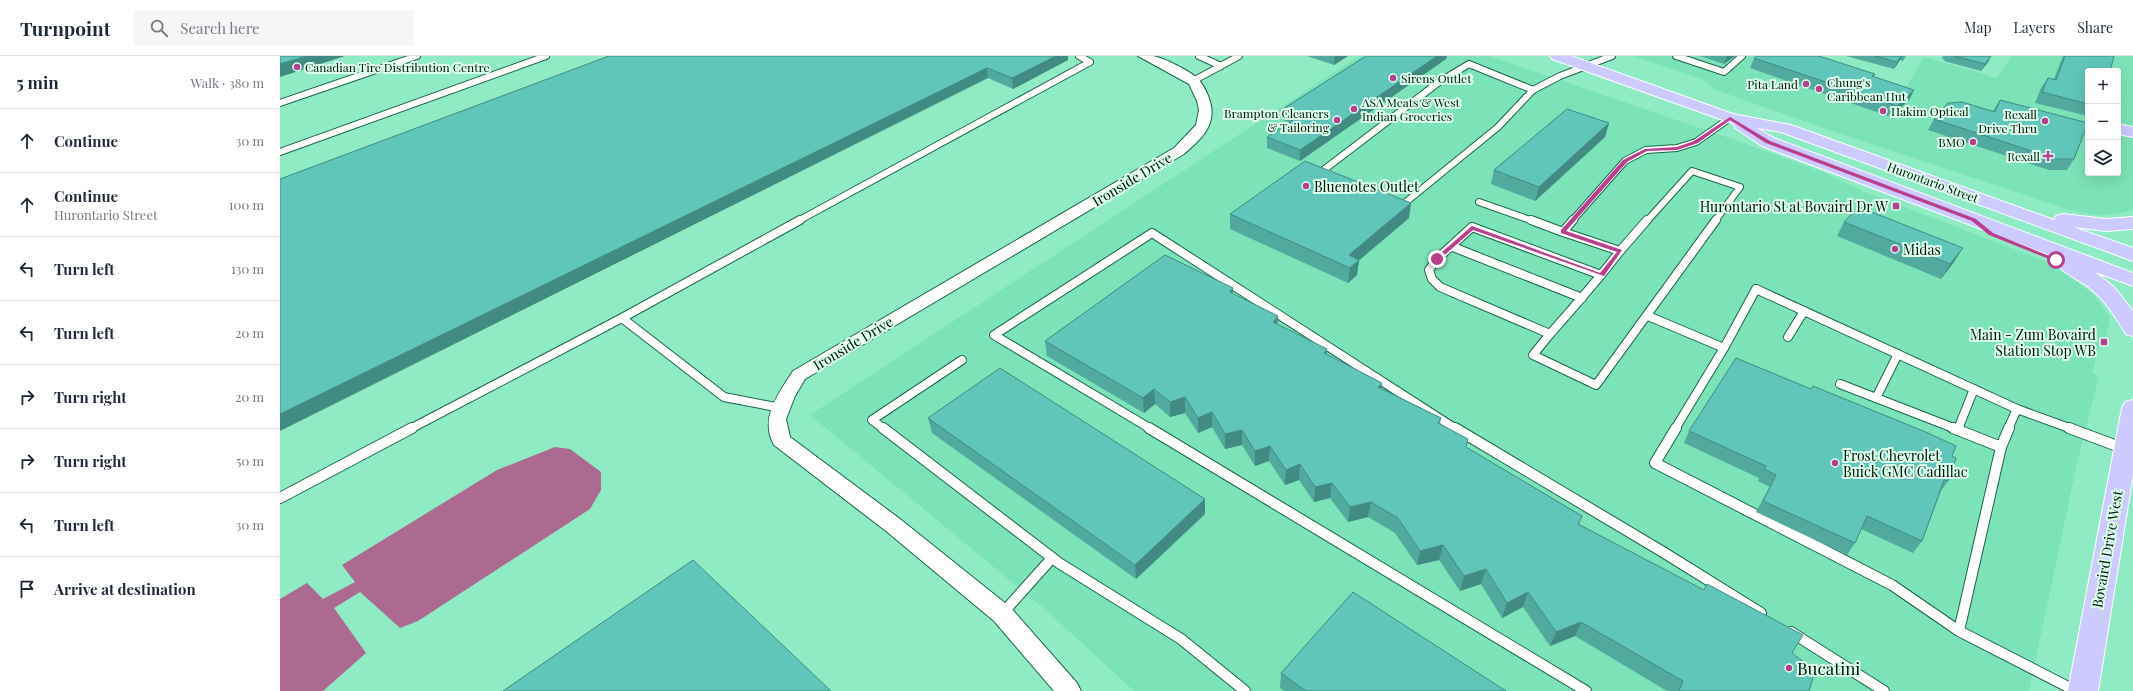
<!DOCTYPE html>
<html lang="en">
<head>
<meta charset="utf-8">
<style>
  :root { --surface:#fff; --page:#f6f6f7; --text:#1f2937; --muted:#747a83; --line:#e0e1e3 }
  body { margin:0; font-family:"Playfair Display",serif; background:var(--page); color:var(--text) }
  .controls { position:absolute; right:12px; top:12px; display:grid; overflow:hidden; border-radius:4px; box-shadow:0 4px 16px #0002 }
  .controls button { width:36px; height:36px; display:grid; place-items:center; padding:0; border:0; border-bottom:1px solid var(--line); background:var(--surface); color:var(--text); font:20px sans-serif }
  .stop { position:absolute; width:12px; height:12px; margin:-9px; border:3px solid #ba3e8e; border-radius:50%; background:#fff }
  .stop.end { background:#ba3e8e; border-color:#fff; box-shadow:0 1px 4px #0008 }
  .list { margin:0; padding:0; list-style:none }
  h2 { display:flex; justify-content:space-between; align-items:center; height:52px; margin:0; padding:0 16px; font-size:17px }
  h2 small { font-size:13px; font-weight:400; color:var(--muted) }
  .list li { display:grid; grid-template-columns:26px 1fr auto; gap:12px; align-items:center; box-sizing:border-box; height:64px; padding:0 16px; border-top:1px solid var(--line) }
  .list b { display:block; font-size:15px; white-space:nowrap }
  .list p { margin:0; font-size:13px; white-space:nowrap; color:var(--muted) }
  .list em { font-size:13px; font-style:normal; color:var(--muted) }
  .icon { flex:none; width:22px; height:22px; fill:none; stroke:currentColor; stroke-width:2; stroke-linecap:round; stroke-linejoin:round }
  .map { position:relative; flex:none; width:1853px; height:635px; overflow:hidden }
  header { display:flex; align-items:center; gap:24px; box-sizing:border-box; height:56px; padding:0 20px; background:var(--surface); border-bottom:1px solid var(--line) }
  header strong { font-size:19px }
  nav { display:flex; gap:22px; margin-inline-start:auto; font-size:14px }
  .search { width:280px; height:36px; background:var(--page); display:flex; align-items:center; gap:10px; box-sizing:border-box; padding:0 14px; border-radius:4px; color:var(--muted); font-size:15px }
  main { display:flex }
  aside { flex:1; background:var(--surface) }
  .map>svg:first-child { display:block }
  .built { fill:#7ce2b7; fill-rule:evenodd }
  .water { fill:#ad6a91 }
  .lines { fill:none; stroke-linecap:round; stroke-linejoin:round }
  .service-far2-casing { stroke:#1c654b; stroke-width:8 }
  .service-far1-casing { stroke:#1c654b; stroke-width:10 }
  .service-casing { stroke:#1c654b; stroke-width:12 }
  .minor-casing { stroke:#1c654b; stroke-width:2 }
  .primary-casing { stroke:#fff; stroke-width:2 }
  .service-far2 { stroke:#fff; stroke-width:6 }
  .service-far1 { stroke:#fff; stroke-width:8 }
  .service { stroke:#fff; stroke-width:10 }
  .minor { fill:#fff; fill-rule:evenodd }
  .primary { fill:#cccafe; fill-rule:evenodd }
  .wall { fill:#52aa9f }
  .shaded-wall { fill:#428b82 }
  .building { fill:#5fc6b9; stroke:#428b82 }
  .route { fill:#ba3e8e }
  .poi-dot { fill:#ba3e8e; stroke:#dfe; stroke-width:1.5 }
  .labels { text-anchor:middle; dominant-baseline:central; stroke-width:4; stroke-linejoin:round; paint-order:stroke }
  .far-poi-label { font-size:12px; fill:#001409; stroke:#dfe; text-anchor:start }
  .far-street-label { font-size:12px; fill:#001409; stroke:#dfe }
  .street-label { font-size:14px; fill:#001409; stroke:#dfe }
  .poi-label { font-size:14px; fill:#001409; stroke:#dfe; text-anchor:start }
  .near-poi-label { font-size:17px; fill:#001409; stroke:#dfe; text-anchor:start }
</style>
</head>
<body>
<header>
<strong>Turnpoint</strong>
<div class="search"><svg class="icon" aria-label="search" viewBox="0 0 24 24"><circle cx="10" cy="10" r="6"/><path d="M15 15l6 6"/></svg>Search here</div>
<nav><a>Map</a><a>Layers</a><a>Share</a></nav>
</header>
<main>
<aside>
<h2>5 min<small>Walk · 380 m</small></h2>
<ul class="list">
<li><svg class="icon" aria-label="ahead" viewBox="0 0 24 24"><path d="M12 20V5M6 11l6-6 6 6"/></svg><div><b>Continue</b></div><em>30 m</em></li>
<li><svg class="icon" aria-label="ahead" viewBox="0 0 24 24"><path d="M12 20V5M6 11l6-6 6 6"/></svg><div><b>Continue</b><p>Hurontario Street</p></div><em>100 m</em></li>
<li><svg class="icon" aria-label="left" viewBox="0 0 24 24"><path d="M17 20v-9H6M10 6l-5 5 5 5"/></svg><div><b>Turn left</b></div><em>130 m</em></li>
<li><svg class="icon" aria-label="left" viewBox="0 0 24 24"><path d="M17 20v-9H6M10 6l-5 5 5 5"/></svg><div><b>Turn left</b></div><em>20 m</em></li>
<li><svg class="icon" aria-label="right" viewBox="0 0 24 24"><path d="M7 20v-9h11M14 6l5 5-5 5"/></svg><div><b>Turn right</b></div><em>20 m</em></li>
<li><svg class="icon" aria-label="right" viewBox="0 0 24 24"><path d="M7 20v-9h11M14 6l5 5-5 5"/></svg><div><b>Turn right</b></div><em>50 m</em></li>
<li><svg class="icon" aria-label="left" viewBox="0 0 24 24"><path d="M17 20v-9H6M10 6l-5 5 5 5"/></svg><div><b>Turn left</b></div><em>30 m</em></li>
<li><svg class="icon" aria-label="arrive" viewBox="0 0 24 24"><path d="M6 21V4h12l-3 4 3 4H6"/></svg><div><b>Arrive at destination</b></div></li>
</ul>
</aside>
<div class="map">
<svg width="1853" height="635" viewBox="0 0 1853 635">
  <rect width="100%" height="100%" fill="#8febc3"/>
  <g class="built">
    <path d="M1079,0H1209L1461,86L1547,118L1585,136L1765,205L1792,222L1813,238L1830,261L1826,281L1822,280L1812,317L1819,320L1798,403L1749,635H854L767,555L530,359Z"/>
    <path d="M1353,0H1513L1625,33L1644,1L1717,22L1732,0H1853V154L1841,157L1816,159L1790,154L1549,74L1436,34L1422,23ZM1808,15H1838V117H1808Z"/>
  </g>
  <path class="water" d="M275,391L290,393L321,416V434L310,453L138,565L120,572L80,536L54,552L86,597L43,635H0V543L27,527L43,543L75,526L62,509L217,414Z"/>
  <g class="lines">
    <defs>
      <g id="service-far2">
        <path d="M919,0L941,10"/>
        <path d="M1396,0L1444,16L1462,0"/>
        <path d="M913,25L959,0"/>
        <path d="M0,47L137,0"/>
        <path d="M0,96L266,0"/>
        <path d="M1046,118L1041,116L1159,26L1189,8L1253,34"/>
        <path d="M1199,146L1253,165"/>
        <path d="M1117,148L1121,150L1218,71L1253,34L1280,20L1332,0"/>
        <path d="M518,165L810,6L799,0"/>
        <path d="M1292,165L1345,105L1366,94L1397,92L1416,86L1450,62"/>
        <path d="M1367,165L1412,115L1460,131L1435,165"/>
      </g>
      <g id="service-far1">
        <path d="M1251,164L1283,176L1293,164"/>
        <path d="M1283,176L1340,195C1318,224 1294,251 1270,278L1160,231L1152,223L1149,214L1157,203L1192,171L1321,219"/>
        <path d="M1173,191L1302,242"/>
        <path d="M1340,195L1367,164"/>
        <path d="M1368,260L1444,292"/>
        <path d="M1270,278L1253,299L1316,329L1436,164"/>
        <path d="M1508,281L1524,255"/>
        <path d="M1560,328L1676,373"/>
        <path d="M1596,342L1618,298"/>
        <path d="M501,352L444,341L342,262L520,164"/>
        <path d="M130,373L342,262"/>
        <path d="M604,373L592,364L682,304"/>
        <path d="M871,373L714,279L872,177L1176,373"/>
        <path d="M1395,373L1444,292L1476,233L1737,353"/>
        <path d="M1678,373L1694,333"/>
        <path d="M1728,373L1737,353L1792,373"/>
      </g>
      <g id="service">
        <path d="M603,372L779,507L901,583L965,635"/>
        <path d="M869,372L1306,635"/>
        <path d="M1175,372L1383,496L1481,557"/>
        <path d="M1396,372L1375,407L1612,529L1679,575"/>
        <path d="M1673,372L1721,391"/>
        <path d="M1729,372L1721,391L1679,575L1796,635"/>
        <path d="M1789,372L1845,393"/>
        <path d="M1678,374L1679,372"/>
        <path d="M0,442L132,372"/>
        <path d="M722,558L772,502"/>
        <path d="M1511,576L1604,635"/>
      </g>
      <path id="minor" d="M858,0C863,0 869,0 873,0C884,2 910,15 917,22C926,31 934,50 931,62C929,77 915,88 904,98L525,323L515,340L506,363L510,381L620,463L730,551L797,627L801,635H774L714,565L606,475L494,389C479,362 499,337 513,315L894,92L916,69L919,54L917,45L909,28Z"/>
      <g id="primary">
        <path d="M1270,0H1291L1453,58L1511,69L1774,164L1776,160L1783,158L1826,163L1853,161V173L1826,175L1793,171L1853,192V205L1501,76L1477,72L1494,82L1853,217V230L1815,216L1834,231L1853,255V280L1846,278C1835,261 1827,246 1811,233C1802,225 1785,219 1778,209L1783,204L1482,90L1455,72L1454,68L1272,3Z"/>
        <path d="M1838,68L1853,71V81L1838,78Z"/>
        <path d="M1853,344V418L1818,635H1788L1842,352L1845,346Z"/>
      </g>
    </defs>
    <use href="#service-far2" class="service-far2-casing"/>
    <use href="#service-far1" class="service-far1-casing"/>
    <use href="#service" class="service-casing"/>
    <use href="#minor" class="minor-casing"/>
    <use href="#primary" class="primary-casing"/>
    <use href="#service-far2" class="service-far2"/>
    <use href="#service-far1" class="service-far1"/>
    <use href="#service" class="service"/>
    <use href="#minor" class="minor"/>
    <use href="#primary" class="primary"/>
  </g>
  <g class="wall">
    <path d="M329,0H788V4L733,33L708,22Z"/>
    <path d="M1027,0H1068L1054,9Z"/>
    <path d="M1086,0H1167L1166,3L1020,105L987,92V81L1009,66L1003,64V53Z"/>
    <path d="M1420,0H1455L1444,8Z"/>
    <path d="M1566,0H1626L1623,5L1620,4L1614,13Z"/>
    <path d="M1663,0H1711L1708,6L1701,15L1664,5L1665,4L1662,3Z"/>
    <path d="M1783,0H1834L1808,15V60L1755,47L1761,32L1768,22L1774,23Z"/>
    <path d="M1474,2L1595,18L1594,21L1634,34L1629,44L1611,61L1470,12Z"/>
    <path d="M1720,44L1794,103L1787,114H1769L1648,74L1654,63L1713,55Z"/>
    <path d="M1329,67L1325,81L1255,145L1211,128L1214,114Z"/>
    <path d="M950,158L1129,162L1079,204L1077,219L1068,227L950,173Z"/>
    <path d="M1564,166L1674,206L1661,223L1557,180Z"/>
    <path d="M953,238L997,268L1101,332L1161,362L1160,368L1186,391L1302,460L1299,468L1512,597L1529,635H1387L1295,580L1270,590L1243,551L1222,562L1201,528L1180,535L1159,504L1137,509L1115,477L1088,461L1068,466L1050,442L1034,446L1019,424L1005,429L989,405L975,410L962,389L945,393L932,371L918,377L905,357L890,361L875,348L864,357L767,300L765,285Z"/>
    <path d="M648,362L925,443V458L856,523L652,377Z"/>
    <path d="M1409,375L1672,400L1668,425L1661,435L1642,485L1633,497L1581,473L1575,487L1567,499L1476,456L1490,431L1478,425L1479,422L1404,387Z"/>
    <path d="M1001,617L1226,635H1005L1000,632Z"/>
  </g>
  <g class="shaded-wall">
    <path d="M27,0H65L0,21V8Z"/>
    <path d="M776,0H788V4L733,33L732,22Z"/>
    <path d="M1055,0H1068L1054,9Z"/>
    <path d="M1157,0H1167L1166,3L1020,105V94Z"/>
    <path d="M1447,0H1455L1444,8Z"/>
    <path d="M1621,0H1622L1620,4L1614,13L1617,6Z"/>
    <path d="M1711,0L1708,6L1701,15L1705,8Z"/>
    <path d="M707,12L708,22L0,375V358Z"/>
    <path d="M1634,34L1629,44L1611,61L1617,50Z"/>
    <path d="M1329,67L1325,81L1255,145L1259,131Z"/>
    <path d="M1131,147L1129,162L1070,212L1069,199Z"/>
    <path d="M1683,192L1674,206L1661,223L1670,208Z"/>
    <path d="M1079,204L1077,219L1068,227L1070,212Z"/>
    <path d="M953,232V247L950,236Z"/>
    <path d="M998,260L997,275L993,266Z"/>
    <path d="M1047,293L1046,308L1044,297Z"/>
    <path d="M1102,327L1100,342L1098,331Z"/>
    <path d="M874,333L875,348L864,357L863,342Z"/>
    <path d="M905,341V357L890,361V346Z"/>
    <path d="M932,356V371L918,377V362Z"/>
    <path d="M962,374V389L945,393V378Z"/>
    <path d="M990,390L989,405L975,410V395Z"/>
    <path d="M1020,408L1019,424L1005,429L1006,414Z"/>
    <path d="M1052,427L1050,442L1034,446L1035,431Z"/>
    <path d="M925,443V458L856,523L855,509Z"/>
    <path d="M1091,446L1088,461L1068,466L1070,451Z"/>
    <path d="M1163,489L1159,504L1137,509L1140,495Z"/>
    <path d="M1206,513L1201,528L1180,535L1184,520Z"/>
    <path d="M1248,536L1243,551L1222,562L1227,547Z"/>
    <path d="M1301,566L1295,580L1270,590L1276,576Z"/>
  </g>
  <g class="building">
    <path d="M0,0H27L0,8Z"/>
    <path d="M329,0H776L732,22L707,12L0,358V123Z"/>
    <path d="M1086,0H1157L1020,94L987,81L1019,60L1003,53Z"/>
    <path d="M1477,0H1539L1595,18L1592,20L1634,34L1617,50L1474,2Z"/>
    <path d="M1595,0H1621L1617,6Z"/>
    <path d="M1674,0H1711L1705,8Z"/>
    <path d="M1785,0H1834L1830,15H1808V48L1762,36L1768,22L1776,24Z"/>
    <path d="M1720,44L1808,67L1794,103H1776L1654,63L1668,47L1682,46L1715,56Z"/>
    <path d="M1287,53L1329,67L1259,131L1214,114Z"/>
    <path d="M1025,105L1131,147L1069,199L1079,204L1070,212L950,158Z"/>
    <path d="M1579,151L1683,192L1670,208L1564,166Z"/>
    <path d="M885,199L953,232L950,236L998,260L993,266L1047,293L1044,297L1102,327L1098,331L1161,362L1158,367L1188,383L1186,391L1302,460L1298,468L1424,534L1427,528L1523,579L1512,597L1535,615L1529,635H1399L1403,625L1301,566L1276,576L1248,536L1227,547L1206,513L1184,520L1163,489L1140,495L1118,462L1091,446L1070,451L1052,427L1035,431L1020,408L1006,414L990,390L975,395L962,374L945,378L932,356L918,362L905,341L890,346L874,333L863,342L765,285Z"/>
    <path d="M1456,302L1531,333L1533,330L1648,377L1676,390L1672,400L1676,402L1668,425L1664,424L1642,485L1587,460L1575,487L1483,445L1496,419L1484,413L1486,410L1409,375Z"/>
    <path d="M720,312L925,443L855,509L648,362Z"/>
    <path d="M413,504L551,635H223Z"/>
    <path d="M1073,536L1226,635H1026L1001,617Z"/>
  </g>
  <path class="route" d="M1450,61L1490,85L1696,163L1713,177L1779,204L1774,205L1709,179L1692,165L1486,87L1450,64L1418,87L1397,94L1367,95L1347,106L1286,175L1342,194L1324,220L1193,174L1159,204L1154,203L1192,170L1320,217L1337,196L1281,177V174L1343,104L1365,93L1397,91L1414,85Z"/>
  <g class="poi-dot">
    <circle cx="17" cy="11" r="4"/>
    <circle cx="1113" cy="22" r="4"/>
    <circle cx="1526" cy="28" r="4"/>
    <circle cx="1539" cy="33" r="4"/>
    <circle cx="1074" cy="53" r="4"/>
    <circle cx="1603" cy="55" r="4"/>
    <circle cx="1057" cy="64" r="4"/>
    <circle cx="1765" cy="65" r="4"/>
    <circle cx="1693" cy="86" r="4"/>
    <path d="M1766 94h4v4h4v4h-4v4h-4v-4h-4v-4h4z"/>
    <circle cx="1026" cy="130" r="4"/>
    <rect x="1612" y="146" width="8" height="8" rx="2"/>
    <circle cx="1615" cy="193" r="4"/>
    <rect x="1820" y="282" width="8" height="8" rx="2"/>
    <circle cx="1555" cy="407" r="4"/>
    <circle cx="1509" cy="612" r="4"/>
  </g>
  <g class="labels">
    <g class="far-poi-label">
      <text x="25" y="11">Canadian Tire Distribution Centre</text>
      <text x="1121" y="22">Sirens Outlet</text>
      <text x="1547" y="26">Chung's<tspan x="1547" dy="14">Caribbean Hut</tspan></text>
      <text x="1518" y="28" text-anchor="end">Pita Land</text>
      <text x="1082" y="46">ASA Meats &amp; West<tspan x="1082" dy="14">Indian Groceries</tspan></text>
      <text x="1611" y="55">Hakim Optical</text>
      <text x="1049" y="57" text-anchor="end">Brampton Cleaners<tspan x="1049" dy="14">&amp; Tailoring</tspan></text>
      <text x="1757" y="58" text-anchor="end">Rexall<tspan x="1757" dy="14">Drive Thru</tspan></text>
      <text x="1685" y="86" text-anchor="end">BMO</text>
      <text x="1760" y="100" text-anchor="end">Rexall</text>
    </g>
    <g class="far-street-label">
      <text transform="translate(1653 126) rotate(20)">Hurontario Street</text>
    </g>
    <g class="street-label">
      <text transform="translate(852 123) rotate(-31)">Ironside Drive</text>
      <text transform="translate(573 287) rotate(-31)">Ironside Drive</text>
      <text transform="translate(1827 493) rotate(-80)">Bovaird Drive West</text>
    </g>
    <g class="poi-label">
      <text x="1034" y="130">Bluenotes Outlet</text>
      <text x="1608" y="150" text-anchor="end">Hurontario St at Bovaird Dr W</text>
      <text x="1623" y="193">Midas</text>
      <text x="1816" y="278" text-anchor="end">Main - Zum Bovaird<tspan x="1816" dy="16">Station Stop WB</tspan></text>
      <text x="1563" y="399">Frost Chevrolet<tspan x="1563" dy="16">Buick GMC Cadillac</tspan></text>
    </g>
    <g class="near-poi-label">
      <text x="1517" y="612">Bucatini</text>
    </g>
  </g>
</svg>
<div class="controls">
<button>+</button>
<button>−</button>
<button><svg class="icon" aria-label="layers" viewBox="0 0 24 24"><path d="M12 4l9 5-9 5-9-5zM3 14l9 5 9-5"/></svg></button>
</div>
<div class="stop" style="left:1776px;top:204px"></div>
<div class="stop end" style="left:1157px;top:203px"></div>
</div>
</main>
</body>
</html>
